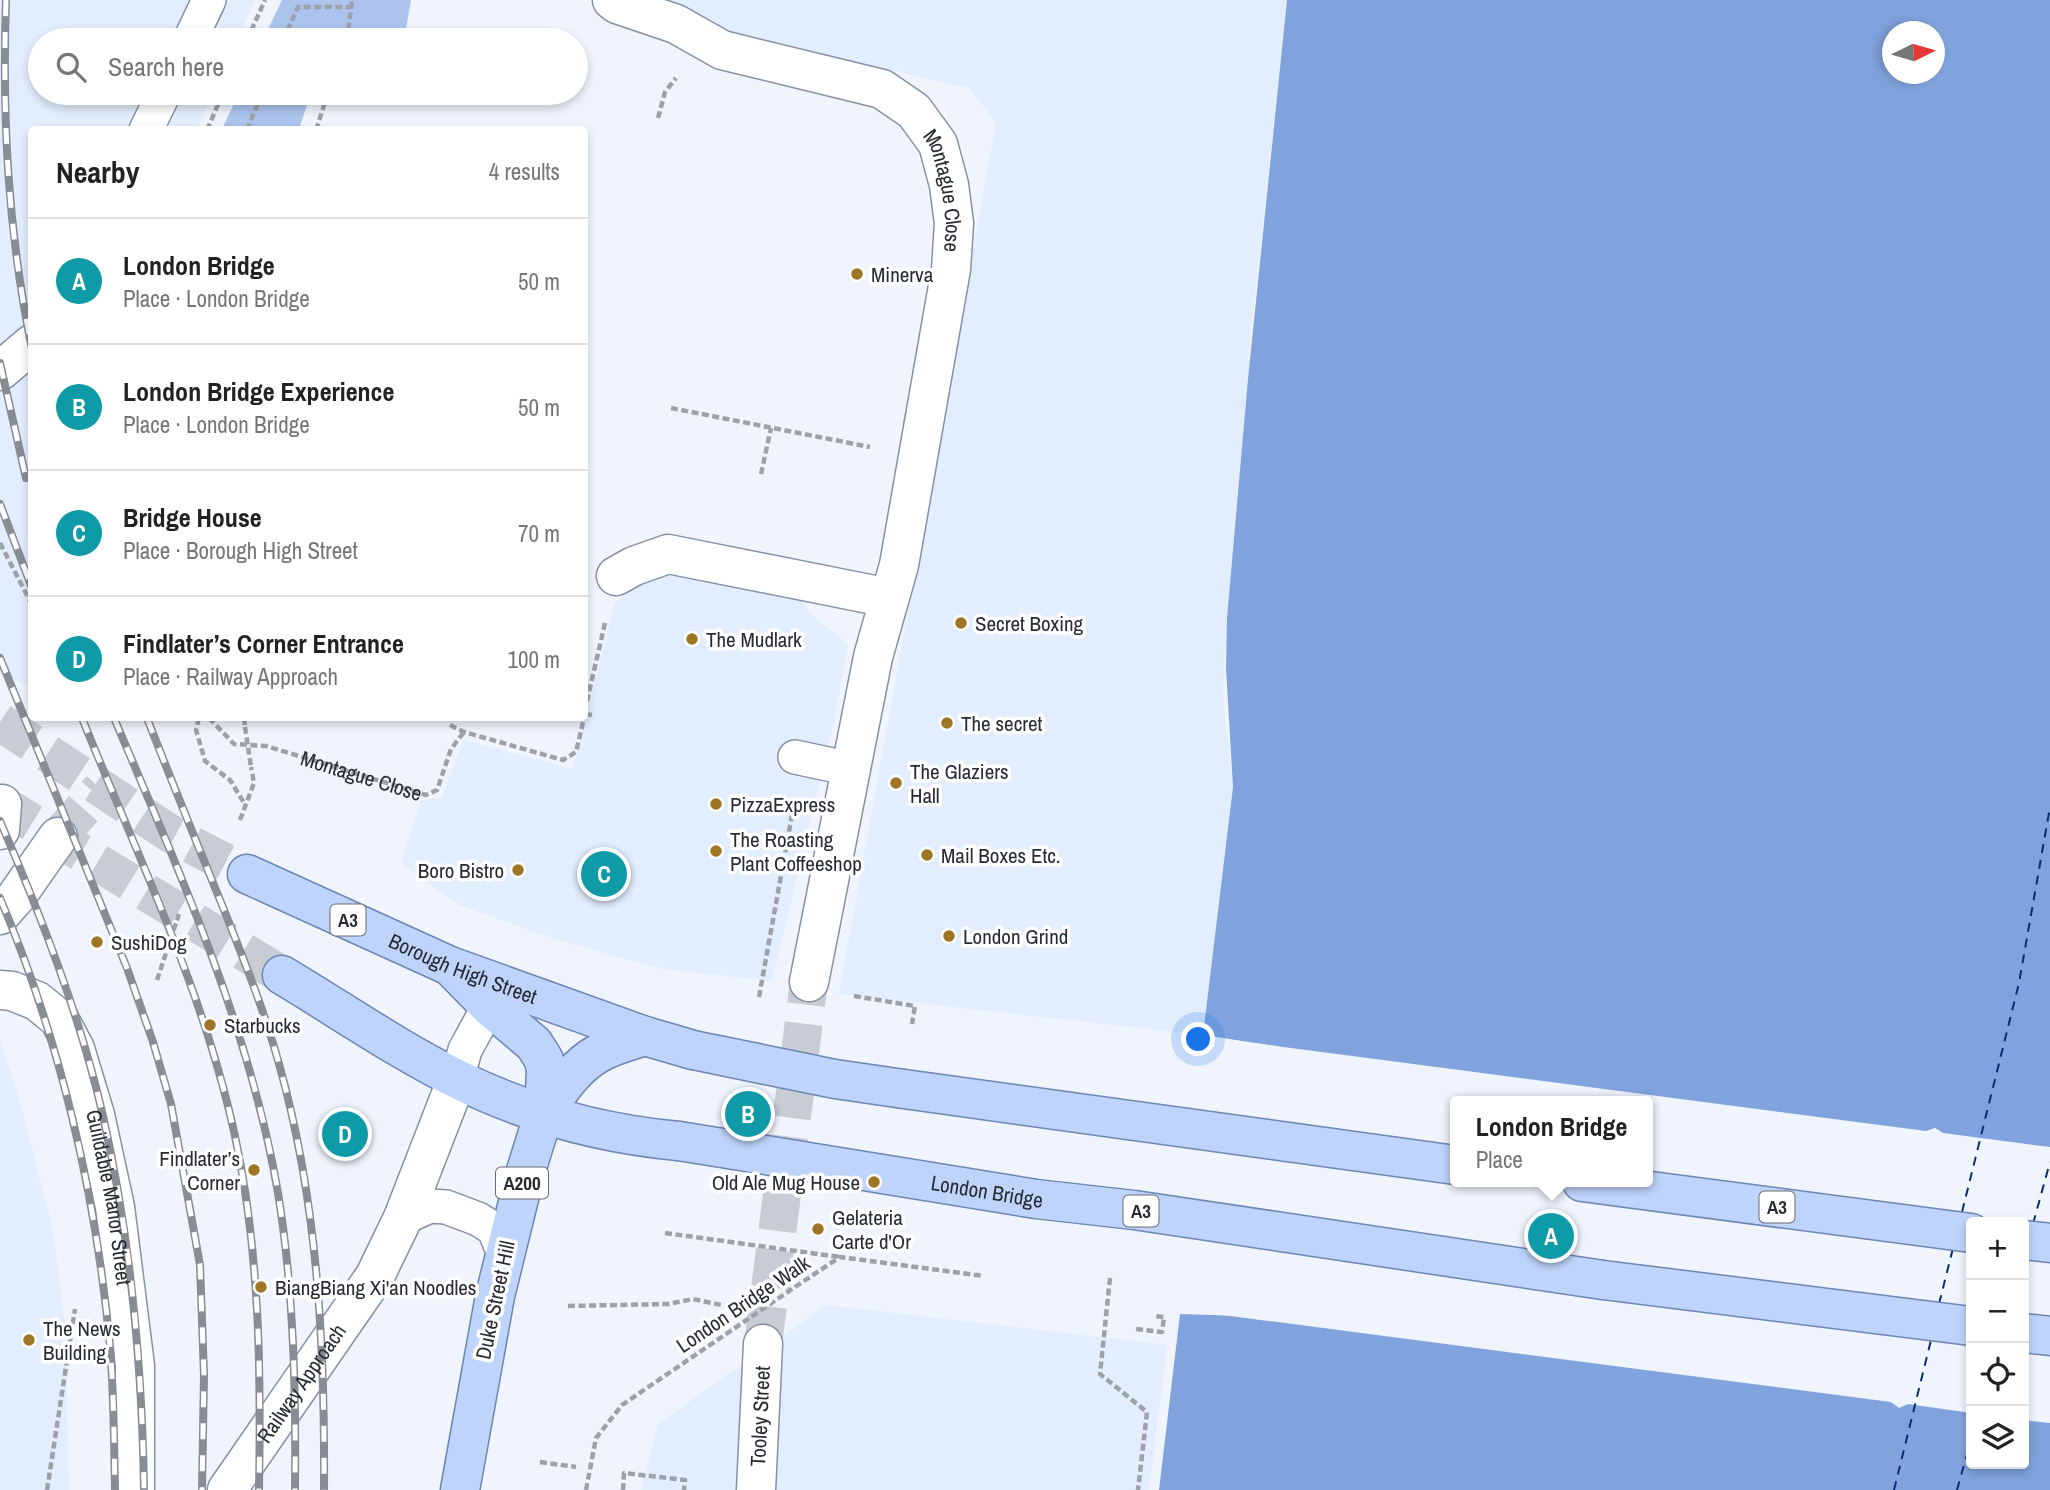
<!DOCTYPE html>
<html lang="en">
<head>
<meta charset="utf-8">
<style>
  :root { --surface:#fff; --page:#f6f6f6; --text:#222; --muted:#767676; --line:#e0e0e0; --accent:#9e7623 }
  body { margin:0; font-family:"Archivo Narrow",sans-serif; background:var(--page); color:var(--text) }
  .controls { position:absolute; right:21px; bottom:21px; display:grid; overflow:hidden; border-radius:7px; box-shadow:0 4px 10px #0003 }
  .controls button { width:63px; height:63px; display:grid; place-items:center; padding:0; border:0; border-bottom:2px solid var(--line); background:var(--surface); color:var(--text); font:35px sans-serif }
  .compass { position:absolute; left:1882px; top:21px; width:63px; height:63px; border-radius:50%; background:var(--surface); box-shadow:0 4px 10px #0003; rotate:85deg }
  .you { position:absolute; left:1199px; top:1040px; width:24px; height:24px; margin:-18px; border:5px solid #fff; border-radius:50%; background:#1a73e8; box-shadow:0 0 0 10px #1a73e833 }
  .badge { display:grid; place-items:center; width:46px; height:46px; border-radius:50%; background:var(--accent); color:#fff; font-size:23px; font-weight:700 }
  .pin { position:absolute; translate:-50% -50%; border:4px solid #fff; box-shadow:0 2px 7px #0006 }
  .popup { position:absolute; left:1450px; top:1096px; width:203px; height:91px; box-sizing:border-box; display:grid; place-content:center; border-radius:7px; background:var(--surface); filter:drop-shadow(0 2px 5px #0005); font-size:23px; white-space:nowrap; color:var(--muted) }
  .popup b { font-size:26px; color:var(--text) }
  .popup::after { content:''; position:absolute; left:50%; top:100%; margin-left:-14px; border:14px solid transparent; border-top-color:var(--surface) }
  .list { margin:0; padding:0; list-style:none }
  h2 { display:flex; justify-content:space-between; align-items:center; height:91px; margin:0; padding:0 28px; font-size:30px }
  h2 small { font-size:23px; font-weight:400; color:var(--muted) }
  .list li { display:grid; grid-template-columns:46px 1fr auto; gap:21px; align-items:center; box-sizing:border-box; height:126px; padding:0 28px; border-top:2px solid var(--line) }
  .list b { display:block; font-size:26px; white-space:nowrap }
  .list p { margin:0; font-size:23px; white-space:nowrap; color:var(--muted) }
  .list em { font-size:23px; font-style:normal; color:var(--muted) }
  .icon { flex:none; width:38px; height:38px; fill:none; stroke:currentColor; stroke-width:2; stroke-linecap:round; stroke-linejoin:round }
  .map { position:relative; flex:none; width:2050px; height:1490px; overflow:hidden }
  .search { position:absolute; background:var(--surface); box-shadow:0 4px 10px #0003; left:28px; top:28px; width:560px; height:77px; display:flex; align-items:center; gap:18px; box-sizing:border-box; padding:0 24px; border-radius:38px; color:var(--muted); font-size:26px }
  .panel { position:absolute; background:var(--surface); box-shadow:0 4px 10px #0003; left:28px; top:126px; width:560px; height:595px; border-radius:7px }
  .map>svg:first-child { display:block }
  .built { fill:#e2edfe }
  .green { fill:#abc3ed }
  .water { fill:#81a3dd; fill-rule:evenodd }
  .pier { fill:#eff4fd; fill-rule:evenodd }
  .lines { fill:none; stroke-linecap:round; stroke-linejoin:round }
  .ferry { stroke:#092f72; stroke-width:2; stroke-dasharray:9 7; stroke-linecap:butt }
  .minor-tunnel { stroke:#c7ccd5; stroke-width:38; stroke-dasharray:38 19; stroke-linecap:butt }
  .primary-tunnel { stroke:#c7ccd5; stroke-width:38; stroke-dasharray:38 19; stroke-linecap:butt }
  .service-casing { stroke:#8591a5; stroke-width:36 }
  .pedestrian-casing { stroke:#8591a5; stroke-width:41 }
  .minor-casing { stroke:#8591a5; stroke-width:41 }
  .primary-casing { stroke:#6d86b3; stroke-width:41 }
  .path { stroke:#9ca1aa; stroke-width:4.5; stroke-dasharray:7 3.5; stroke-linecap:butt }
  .service { stroke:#fff; stroke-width:33 }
  .pedestrian { stroke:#fff; stroke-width:38 }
  .minor { stroke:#fff; stroke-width:38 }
  .primary { stroke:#bed4fa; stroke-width:38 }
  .rail-casing { stroke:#888d95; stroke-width:8 }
  .rail { stroke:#fff; stroke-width:5; stroke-dasharray:16; stroke-linecap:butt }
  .primary-bridge-casing { stroke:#6d86b3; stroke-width:41; stroke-linecap:butt }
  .path-bridge { stroke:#9ca1aa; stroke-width:4.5; stroke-dasharray:7 3.5; stroke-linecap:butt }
  .primary-bridge { stroke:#bed4fa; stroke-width:38 }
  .poi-dot { fill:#9e7623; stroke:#fff; stroke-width:2.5 }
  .labels { text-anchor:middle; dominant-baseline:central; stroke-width:7; stroke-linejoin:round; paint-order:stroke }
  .shield { fill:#fff; stroke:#686b71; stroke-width:2 }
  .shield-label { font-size:19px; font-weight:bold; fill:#272c34 }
  .street-label { font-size:21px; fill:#272c34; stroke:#fff }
  .poi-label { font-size:21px; fill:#272c34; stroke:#fff; text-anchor:start }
</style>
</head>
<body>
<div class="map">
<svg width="2050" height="1490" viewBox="0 0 2050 1490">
  <rect width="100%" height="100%" fill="#eff4fd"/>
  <g class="built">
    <path d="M0,0H255L237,40H40V93H214L197,129L32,130V683L26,685L0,672Z"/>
    <path d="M602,0H1287L1248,359L1251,363L1248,379L1228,604L1223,696L1233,787L1203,1035L839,994L996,123L969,88L604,4Z"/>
    <path d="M668,562L794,588L809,613L848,644L834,722L772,981L662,969L555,939L459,905L401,863L421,800L442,798L463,740L573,769L615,603Z"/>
    <path d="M0,1042L15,1084L52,1225L65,1324L69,1490H0Z"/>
    <path d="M826,1305L1167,1345L1149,1490H641L658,1424Z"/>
  </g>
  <g class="green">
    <path d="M282,0H411L404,40H263Z"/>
    <path d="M239,93H311L299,129H222Z"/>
  </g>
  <path class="water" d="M1287,0H2050V1490H1159L1180,1314L1241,1316L1276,1046L1203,1035L1233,787L1226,668L1227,618L1248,379ZM1892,32H1934V74H1892ZM1455,1101H1647V1182H1455ZM1935,1128L1943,1134L1908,1404L1899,1407L1891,1402L1926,1132ZM1971,1222H2024V1464H1971Z"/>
  <path class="pier" d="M1199,1036L1926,1131L1935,1128L1943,1133L2050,1147V1423L2024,1420V1222H1971V1413L1908,1404L1899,1408L1891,1402L1200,1312L1238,1313L1272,1049L1202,1038ZM1455,1101H1647V1182H1455ZM1935,1132L1940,1135L1905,1402L1899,1404L1894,1401L1929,1134Z"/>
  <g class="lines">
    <g class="ferry">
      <path d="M1962,1212L2019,983L2050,807"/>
      <path d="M2033,1224L2050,1162"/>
      <path d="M1939,1304L1953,1248"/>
      <path d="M1894,1490L1931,1340"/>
      <path d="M1957,1490L1971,1440"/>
    </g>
    <g class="minor-tunnel">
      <path d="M58,837L101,789"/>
      <path d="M763,1344L809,982"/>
    </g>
    <g class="primary-tunnel">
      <path d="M0,722L171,834L247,874"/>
      <path d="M0,803L282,975"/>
    </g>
    <defs>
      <g id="service">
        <path d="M190,40L209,0"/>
        <path d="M146,130L164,93"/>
        <path d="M795,757L851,769"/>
        <path d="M457,1079L465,1050L489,1006"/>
        <path d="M403,1218L430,1206L446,1207L478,1219L494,1229L504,1254"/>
      </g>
      <g id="pedestrian">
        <path d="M0,371L32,344"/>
        <path d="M616,576L634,566L668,554L889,598"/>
      </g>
      <g id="minor">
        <path id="s2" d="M612,0L617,4L676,24L722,50L882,89L914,111L938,144L949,185L954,223L951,269L899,565L873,657L809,982"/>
        <path d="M0,830L2,804"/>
        <path d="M0,915L16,897L58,837"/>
        <path id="s3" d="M0,990L12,991L37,1001L59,1019L75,1049L95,1115L115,1207L135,1366V1490"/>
        <path id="s4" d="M227,1490L375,1276L403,1218L457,1079"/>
        <path id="s5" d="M756,1490L763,1344"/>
      </g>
      <g id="primary">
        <path id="s6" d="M247,874L450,966L645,1036L693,1050"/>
        <path d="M450,966L489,1006L534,1044L544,1060L546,1070L544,1113L525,1174L495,1296L460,1490"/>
        <path d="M282,975C339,1009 395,1048 455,1078C525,1113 602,1134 679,1141"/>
        <path d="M904,1089L1455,1165"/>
        <path d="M544,1113C560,1090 574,1067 599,1053C613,1045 630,1041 645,1036"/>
        <path d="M1582,1182L1971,1233"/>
        <path d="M2024,1240L2050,1243"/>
        <path d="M1603,1280L1971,1326"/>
        <path d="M2024,1333L2050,1336"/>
      </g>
    </defs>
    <use href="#service" class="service-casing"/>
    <use href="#pedestrian" class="pedestrian-casing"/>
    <use href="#minor" class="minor-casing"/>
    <use href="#primary" class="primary-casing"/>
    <g class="path">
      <path d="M247,40L265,0"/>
      <path d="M283,40L298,7H351"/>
      <path d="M347,40L352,0"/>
      <path d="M658,118L665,92L676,78"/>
      <path d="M207,130L223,93"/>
      <path d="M247,130L262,93"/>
      <path d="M316,130L328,93"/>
      <path d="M671,408L870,447"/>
      <path d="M761,474L771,428"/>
      <path d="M0,543L32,605"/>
      <path d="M592,715L584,714L605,623"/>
      <path d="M199,718L196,730L205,761L230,780L246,806"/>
      <path id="s1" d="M209,718L234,744L266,746L426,795L437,790L451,749L464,732"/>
      <path d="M244,718L245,727"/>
      <path d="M450,725L464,732L563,760L576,752L584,718"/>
      <path d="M240,820L254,783L251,767"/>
      <path d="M157,980L179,914"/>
      <path d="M854,996L915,1006L912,1024"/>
      <path d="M1110,1278L1100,1374L1147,1412L1138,1490"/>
      <path d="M795,1287L840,1257L984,1276"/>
      <path d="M568,1306L668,1304L693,1299L731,1307"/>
      <path d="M1136,1329L1162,1332L1164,1317L1155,1316"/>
      <path d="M540,1462L576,1467"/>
      <path d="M47,1490L75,1309"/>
      <path d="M623,1490L624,1473L685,1480L684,1490"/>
    </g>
    <use href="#service" class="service"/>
    <use href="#pedestrian" class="pedestrian"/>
    <use href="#minor" class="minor"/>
    <use href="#primary" class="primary"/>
    <defs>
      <g id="rail">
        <path d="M6,0C2,120 8,232 32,349"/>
        <path d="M0,363L26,478"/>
        <path d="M0,504L32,588"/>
        <path d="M0,658L127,968L153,1042L171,1104L200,1265L204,1375L202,1490"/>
        <path d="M82,718C138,858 207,997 237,1146C260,1259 261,1375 259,1490"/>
        <path d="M114,718C179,871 250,1028 278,1193C294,1291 296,1392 295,1490"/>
        <path d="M147,718C170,777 194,836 218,895C240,950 263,1006 279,1064C318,1202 325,1347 324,1490"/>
        <path d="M0,821C41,916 80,1015 103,1116C131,1240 142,1363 144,1490"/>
        <path d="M0,898C60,1039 96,1194 110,1346C114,1394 114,1442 115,1490"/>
      </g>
    </defs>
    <use href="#rail" class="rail-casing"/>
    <use href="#rail" class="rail"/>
    <defs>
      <g id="primary-bridge">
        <path d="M693,1050L835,1079L904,1089"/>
        <path id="s7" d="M679,1141L1036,1199L1134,1210L1603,1280"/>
      </g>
    </defs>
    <use href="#primary-bridge" class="primary-bridge-casing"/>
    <g class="path-bridge">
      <path d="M245,727L251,767"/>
      <path d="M759,997L794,804L770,800"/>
      <path d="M665,1233L840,1257"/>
      <path d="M586,1490L596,1438L622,1405L795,1287"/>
    </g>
    <use href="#primary-bridge" class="primary-bridge"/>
  </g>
  <g class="poi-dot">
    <circle cx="857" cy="274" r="7"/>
    <circle cx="961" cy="623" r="7"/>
    <circle cx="692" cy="639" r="7"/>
    <circle cx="947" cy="723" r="7"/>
    <circle cx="896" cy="783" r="7"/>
    <circle cx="716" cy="804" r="7"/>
    <circle cx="716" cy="851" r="7"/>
    <circle cx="927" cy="855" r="7"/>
    <circle cx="518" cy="870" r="7"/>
    <circle cx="949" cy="936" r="7"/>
    <circle cx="97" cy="942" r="7"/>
    <circle cx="210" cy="1025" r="7"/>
    <circle cx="254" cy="1170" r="7"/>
    <circle cx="874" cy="1182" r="7"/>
    <circle cx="818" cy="1229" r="7"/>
    <circle cx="261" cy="1287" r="7"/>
    <circle cx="29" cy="1340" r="7"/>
  </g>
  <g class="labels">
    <g class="shield">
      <rect x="330.5" y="904.5" width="35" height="31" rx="5"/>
      <rect x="496" y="1167.5" width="52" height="31" rx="5"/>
      <rect x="1759.5" y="1191.5" width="35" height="31" rx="5"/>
      <rect x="1123.5" y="1195.5" width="35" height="31" rx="5"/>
    </g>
    <g class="shield-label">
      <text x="348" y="920">A3</text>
      <text x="522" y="1183">A200</text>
      <text x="1777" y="1207">A3</text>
      <text x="1141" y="1211">A3</text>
    </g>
    <g class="street-label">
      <text stroke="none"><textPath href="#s2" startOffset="413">Montague Close</textPath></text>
      <text stroke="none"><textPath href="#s1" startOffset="168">Montague Close</textPath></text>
      <text stroke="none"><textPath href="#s6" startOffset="236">Borough High Street</textPath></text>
      <text stroke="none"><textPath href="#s7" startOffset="312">London Bridge</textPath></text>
      <text stroke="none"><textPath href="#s3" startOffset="254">Guildable Manor Street</textPath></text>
      <text transform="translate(495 1300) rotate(-78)">Duke Street Hill</text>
      <text transform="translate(743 1304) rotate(-34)">London Bridge Walk</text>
      <text stroke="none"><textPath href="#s4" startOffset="130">Railway Approach</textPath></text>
      <text stroke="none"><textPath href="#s5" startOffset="74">Tooley Street</textPath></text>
    </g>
    <g class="poi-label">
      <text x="871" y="274">Minerva</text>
      <text x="975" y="623">Secret Boxing</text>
      <text x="706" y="639">The Mudlark</text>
      <text x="961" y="723">The secret</text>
      <text x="910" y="771">The Glaziers<tspan x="910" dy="24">Hall</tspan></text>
      <text x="730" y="804">PizzaExpress</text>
      <text x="730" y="839">The Roasting<tspan x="730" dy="24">Plant Coffeeshop</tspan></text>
      <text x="941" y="855">Mail Boxes Etc.</text>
      <text x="504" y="870" text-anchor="end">Boro Bistro</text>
      <text x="963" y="936">London Grind</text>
      <text x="111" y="942">SushiDog</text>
      <text x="224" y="1025">Starbucks</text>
      <text x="240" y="1158" text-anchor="end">Findlater’s<tspan x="240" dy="24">Corner</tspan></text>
      <text x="860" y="1182" text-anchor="end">Old Ale Mug House</text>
      <text x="832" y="1217">Gelateria<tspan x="832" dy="24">Carte d'Or</tspan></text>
      <text x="275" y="1287">BiangBiang Xi'an Noodles</text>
      <text x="43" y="1328">The News<tspan x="43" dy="24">Building</tspan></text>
    </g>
  </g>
</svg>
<div class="controls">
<button>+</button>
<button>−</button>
<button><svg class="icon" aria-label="locate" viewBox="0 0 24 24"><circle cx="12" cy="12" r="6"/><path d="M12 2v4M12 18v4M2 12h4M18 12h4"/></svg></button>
<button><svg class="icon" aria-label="layers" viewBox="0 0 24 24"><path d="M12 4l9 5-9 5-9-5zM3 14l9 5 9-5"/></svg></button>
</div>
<svg class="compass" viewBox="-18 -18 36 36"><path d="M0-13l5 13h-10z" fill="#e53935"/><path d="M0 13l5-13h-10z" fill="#767676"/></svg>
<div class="you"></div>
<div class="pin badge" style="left:1551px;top:1236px;background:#0f9aa8">A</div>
<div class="popup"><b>London Bridge</b>Place</div>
<div class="pin badge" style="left:748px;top:1114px;background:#0f9aa8">B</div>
<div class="pin badge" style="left:604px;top:874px;background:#0f9aa8">C</div>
<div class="pin badge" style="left:345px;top:1134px;background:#0f9aa8">D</div>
<div class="search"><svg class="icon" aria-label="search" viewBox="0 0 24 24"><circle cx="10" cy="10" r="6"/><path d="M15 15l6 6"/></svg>Search here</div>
<section class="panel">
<h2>Nearby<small>4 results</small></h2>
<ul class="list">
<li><span class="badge" style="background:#0f9aa8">A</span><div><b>London Bridge</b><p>Place · London Bridge</p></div><em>50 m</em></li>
<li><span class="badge" style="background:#0f9aa8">B</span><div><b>London Bridge Experience</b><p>Place · London Bridge</p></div><em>50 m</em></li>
<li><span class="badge" style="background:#0f9aa8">C</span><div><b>Bridge House</b><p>Place · Borough High Street</p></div><em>70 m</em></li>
<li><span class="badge" style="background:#0f9aa8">D</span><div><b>Findlater’s Corner Entrance</b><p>Place · Railway Approach</p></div><em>100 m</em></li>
</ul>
</section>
</div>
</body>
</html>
